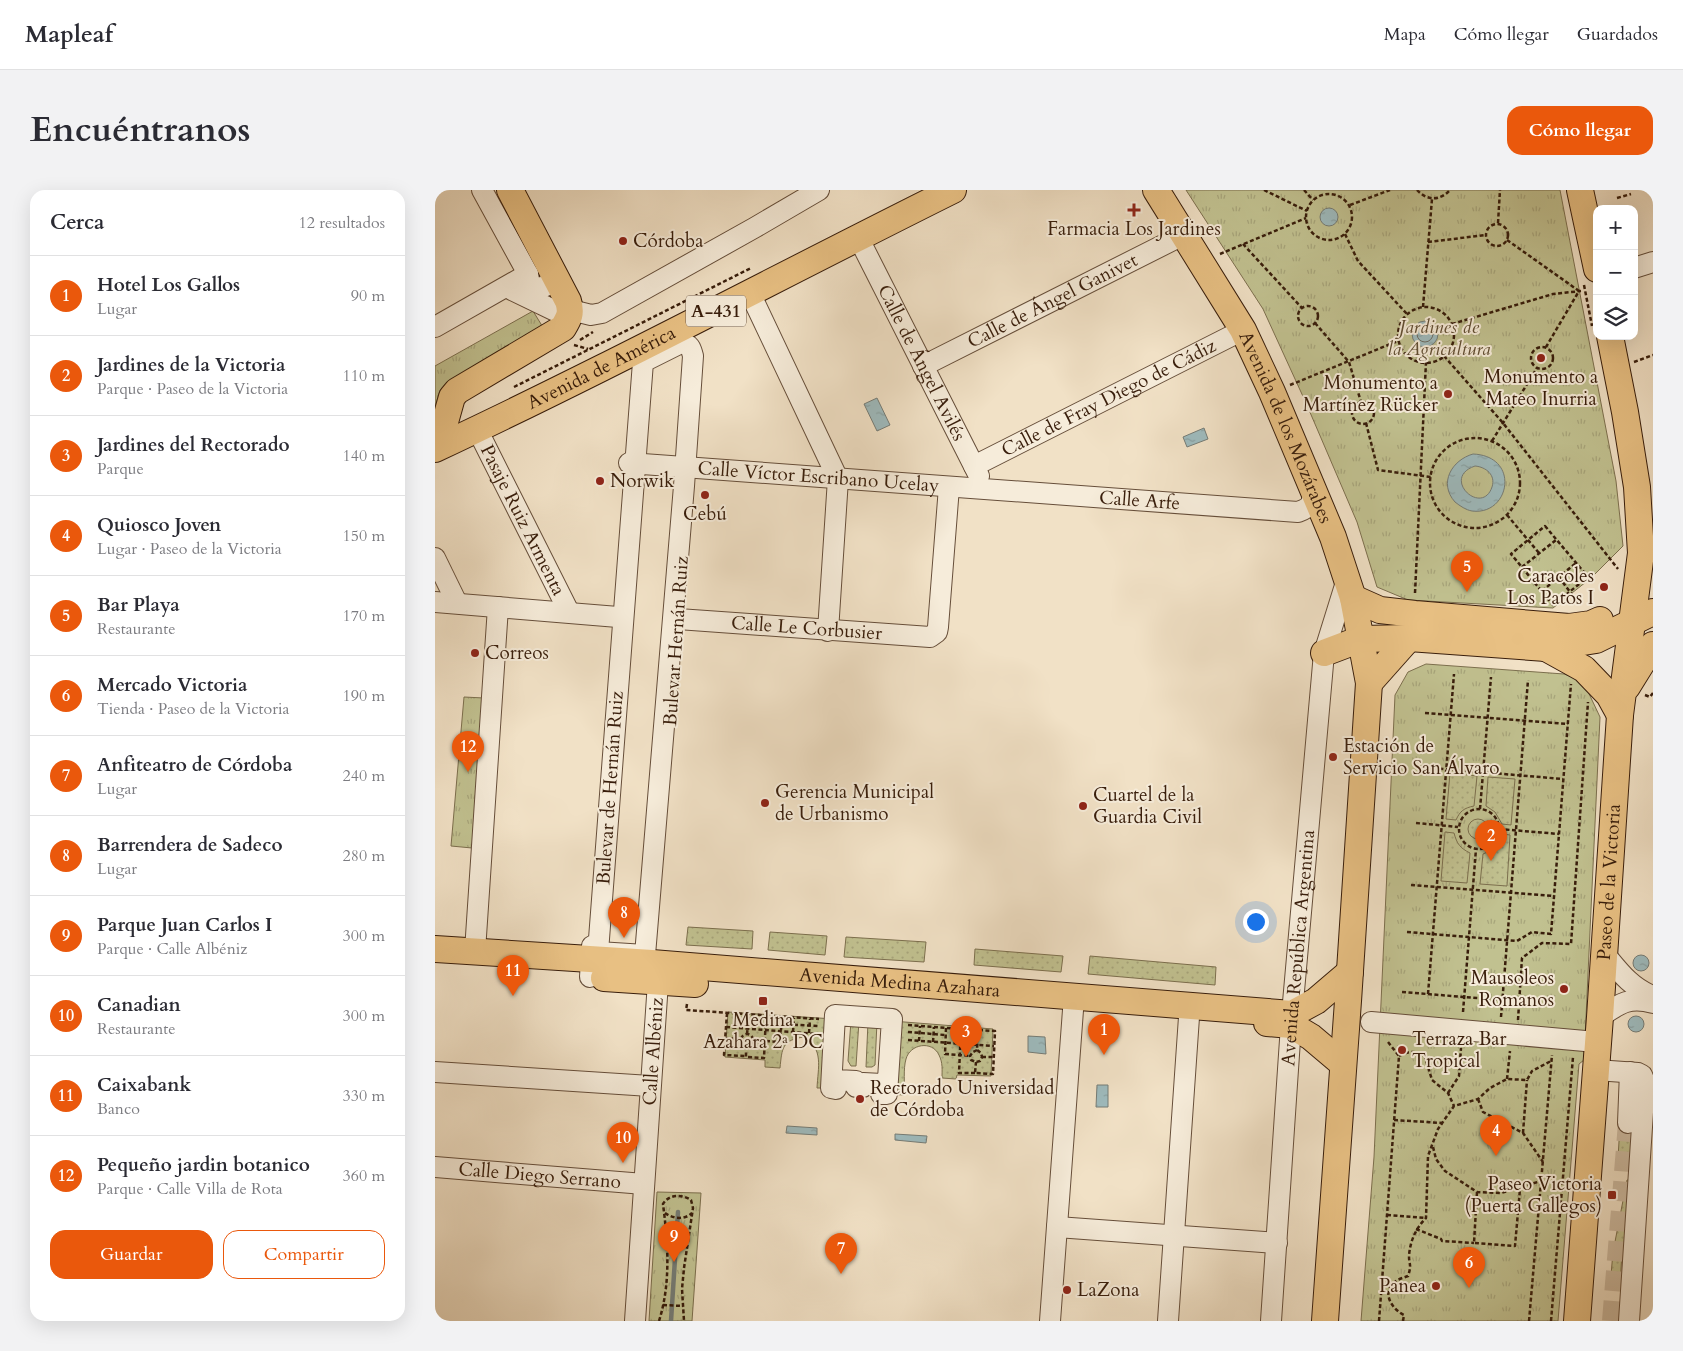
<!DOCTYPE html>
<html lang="es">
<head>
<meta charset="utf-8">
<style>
  :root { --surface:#fff; --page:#f2f2f3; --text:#2b2b33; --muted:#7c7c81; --line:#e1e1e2; --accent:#ea580c }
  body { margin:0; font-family:Cardo,serif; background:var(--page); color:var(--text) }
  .controls { position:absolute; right:15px; top:15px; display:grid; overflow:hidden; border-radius:10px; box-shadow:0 5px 20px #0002 }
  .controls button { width:45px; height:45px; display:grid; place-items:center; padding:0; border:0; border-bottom:1px solid var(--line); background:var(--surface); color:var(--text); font:25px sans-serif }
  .you { position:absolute; left:820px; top:731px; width:18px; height:18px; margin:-12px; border:4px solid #fff; border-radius:50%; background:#1a73e8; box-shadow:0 0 0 8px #1a73e833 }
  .badge { display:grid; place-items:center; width:32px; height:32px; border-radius:50%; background:var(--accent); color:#fff; font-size:16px; font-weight:700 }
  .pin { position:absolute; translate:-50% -41px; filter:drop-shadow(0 1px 2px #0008) }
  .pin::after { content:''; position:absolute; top:26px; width:18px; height:15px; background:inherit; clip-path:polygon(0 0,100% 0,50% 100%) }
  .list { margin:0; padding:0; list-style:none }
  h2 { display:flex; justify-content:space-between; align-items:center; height:65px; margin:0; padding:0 20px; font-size:21px }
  h2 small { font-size:16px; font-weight:400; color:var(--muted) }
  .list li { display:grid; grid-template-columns:32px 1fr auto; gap:15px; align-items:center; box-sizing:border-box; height:80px; padding:0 20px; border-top:1px solid var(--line) }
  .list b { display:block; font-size:19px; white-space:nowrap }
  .list p { margin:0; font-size:16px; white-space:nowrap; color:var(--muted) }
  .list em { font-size:16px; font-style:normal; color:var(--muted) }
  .actions { display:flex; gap:10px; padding:15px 20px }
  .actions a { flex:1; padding:11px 0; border:1px solid var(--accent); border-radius:15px; text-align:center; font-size:18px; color:var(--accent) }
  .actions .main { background:var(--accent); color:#fff }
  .icon { flex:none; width:28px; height:28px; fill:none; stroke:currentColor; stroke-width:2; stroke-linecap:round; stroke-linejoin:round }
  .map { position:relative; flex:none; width:1218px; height:1131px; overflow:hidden; border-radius:15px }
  header { display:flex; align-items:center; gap:30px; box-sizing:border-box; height:70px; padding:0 25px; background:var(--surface); border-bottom:1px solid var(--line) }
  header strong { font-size:24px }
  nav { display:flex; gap:28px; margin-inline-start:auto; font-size:18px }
  .intro { display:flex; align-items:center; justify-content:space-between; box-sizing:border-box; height:120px; padding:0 30px }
  h1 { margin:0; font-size:35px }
  .button { padding:12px 22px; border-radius:15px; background:var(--accent); color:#fff; font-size:18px; font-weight:700 }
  main { display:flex; gap:30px; padding:0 30px }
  aside { flex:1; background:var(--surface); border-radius:15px; box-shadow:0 5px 20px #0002 }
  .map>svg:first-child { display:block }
  .grass { fill:url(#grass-tufts); stroke:#7c6f4e }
  .garden { fill:url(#garden-dots); stroke:#7c6f4e }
  .water { fill:url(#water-ripples); stroke:#757c76; fill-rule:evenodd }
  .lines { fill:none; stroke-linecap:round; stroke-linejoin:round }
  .shore { stroke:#6b6c64; stroke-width:1 }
  .stream { stroke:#757c76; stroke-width:4.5 }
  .minor-tunnel { stroke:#ccbaa1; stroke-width:20; stroke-dasharray:20 10; stroke-linecap:butt }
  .minor-casing { stroke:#664e3a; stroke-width:22 }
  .major-casing { stroke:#381d0b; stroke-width:28 }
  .path { stroke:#381d0b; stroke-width:2.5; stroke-dasharray:4 2.5; stroke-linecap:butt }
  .minor { stroke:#f6ecda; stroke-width:20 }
  .major { stroke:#e8c083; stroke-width:26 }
  .poi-dot { fill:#8f2418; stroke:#f6ecda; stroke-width:2 }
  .labels { text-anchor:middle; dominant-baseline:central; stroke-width:4; stroke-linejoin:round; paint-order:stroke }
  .shield { fill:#f6ecda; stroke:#715b49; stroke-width:1 }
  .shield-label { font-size:18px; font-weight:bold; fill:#381d0b }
  .poi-label { font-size:19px; fill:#381d0b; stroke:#f6ecda; text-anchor:start }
  .street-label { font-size:19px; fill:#381d0b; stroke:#f6ecda }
  .park-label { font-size:19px; font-style:italic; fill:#614e33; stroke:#f6ecda }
</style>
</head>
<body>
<header>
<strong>Mapleaf</strong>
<nav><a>Mapa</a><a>Cómo llegar</a><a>Guardados</a></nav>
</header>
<div class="intro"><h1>Encuéntranos</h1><a class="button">Cómo llegar</a></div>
<main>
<aside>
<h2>Cerca<small>12 resultados</small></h2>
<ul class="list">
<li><span class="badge">1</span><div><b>Hotel Los Gallos</b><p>Lugar</p></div><em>90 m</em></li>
<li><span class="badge">2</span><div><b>Jardines de la Victoria</b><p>Parque · Paseo de la Victoria</p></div><em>110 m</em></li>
<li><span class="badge">3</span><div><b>Jardines del Rectorado</b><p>Parque</p></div><em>140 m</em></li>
<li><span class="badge">4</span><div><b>Quiosco Joven</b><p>Lugar · Paseo de la Victoria</p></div><em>150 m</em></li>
<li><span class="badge">5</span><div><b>Bar Playa</b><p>Restaurante</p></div><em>170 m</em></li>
<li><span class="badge">6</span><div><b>Mercado Victoria</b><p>Tienda · Paseo de la Victoria</p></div><em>190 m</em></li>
<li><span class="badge">7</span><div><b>Anfiteatro de Córdoba</b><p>Lugar</p></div><em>240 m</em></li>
<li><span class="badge">8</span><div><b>Barrendera de Sadeco</b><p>Lugar</p></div><em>280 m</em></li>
<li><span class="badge">9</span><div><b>Parque Juan Carlos I</b><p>Parque · Calle Albéniz</p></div><em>300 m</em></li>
<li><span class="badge">10</span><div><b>Canadian</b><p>Restaurante</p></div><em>300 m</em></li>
<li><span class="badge">11</span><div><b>Caixabank</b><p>Banco</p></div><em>330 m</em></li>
<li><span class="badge">12</span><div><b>Pequeño jardin botanico</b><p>Parque · Calle Villa de Rota</p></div><em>360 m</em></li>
</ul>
<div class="actions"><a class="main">Guardar</a><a>Compartir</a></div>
</aside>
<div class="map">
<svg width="1218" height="1131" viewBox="0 0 1218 1131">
  <defs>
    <pattern id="grass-tufts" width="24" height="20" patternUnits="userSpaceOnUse" patternTransform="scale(1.25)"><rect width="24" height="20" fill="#c1c190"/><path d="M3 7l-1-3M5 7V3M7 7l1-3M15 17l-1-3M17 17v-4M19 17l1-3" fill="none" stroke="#a7a57b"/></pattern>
    <pattern id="garden-dots" width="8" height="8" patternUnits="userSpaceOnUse" patternTransform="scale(1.25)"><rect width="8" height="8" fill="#c1c190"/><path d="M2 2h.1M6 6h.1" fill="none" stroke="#a7a57b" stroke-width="1.8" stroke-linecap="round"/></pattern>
    <pattern id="water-ripples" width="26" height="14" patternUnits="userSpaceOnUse" patternTransform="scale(1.25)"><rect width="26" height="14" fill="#9ebbbe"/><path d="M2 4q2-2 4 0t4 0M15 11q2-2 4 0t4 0" fill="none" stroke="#89a0a2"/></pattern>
  </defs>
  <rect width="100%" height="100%" fill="#f1e1c6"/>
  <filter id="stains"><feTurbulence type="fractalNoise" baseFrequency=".004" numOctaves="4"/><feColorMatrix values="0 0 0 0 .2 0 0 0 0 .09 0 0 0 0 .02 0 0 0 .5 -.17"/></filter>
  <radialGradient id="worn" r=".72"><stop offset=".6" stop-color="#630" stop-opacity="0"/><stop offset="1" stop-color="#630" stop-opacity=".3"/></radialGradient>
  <g class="grass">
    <path d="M751,0H1125L1181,291L1188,356L1156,388L1118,418L973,410L942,397L922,332L871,213L828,119Z"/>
    <path d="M98,121L109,139L5,200L0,217V176Z"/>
    <path d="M991,474L1129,484L1148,491L1165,527L1149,870L1144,874L1123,1131H926L939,967L960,505L973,482Z"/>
    <path d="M29,507L49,508L37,658L16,656Z"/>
    <path d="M222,1002L266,1003L257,1131H214Z"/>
  </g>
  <g class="garden">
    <path d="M1015,583L1042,586L1039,616C1029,618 1025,621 1021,630L1011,629Z"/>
    <path d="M1053,587L1080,589L1076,635L1067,634L1060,622L1051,616Z"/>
    <circle cx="1043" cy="639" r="10"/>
    <path d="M1010,642L1019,643C1022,654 1025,658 1035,663L1032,693L1006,691Z"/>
    <path d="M1068,644L1075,645L1072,696L1045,694L1048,664C1058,660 1063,655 1068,644Z"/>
    <path d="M253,737L318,741L317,759L251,755Z"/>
    <path d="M335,742L392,746L390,765L333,760Z"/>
    <path d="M411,747L491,752L489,772L409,767Z"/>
    <path d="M540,759L628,766L626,782L539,775Z"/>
    <path d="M655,766L781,777L780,795L653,784Z"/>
    <path d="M293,822L399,829L396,898H382C383,877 389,859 369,847C347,850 347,858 345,878L330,877V870L290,867Z"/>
    <path d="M416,831H424L421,876H416L413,871Z"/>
    <path d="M457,831L558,839L556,886L522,885L521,889L507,888C507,880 508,873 504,865C497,850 475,854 471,869C468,879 470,894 469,905L452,904Z"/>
    <path d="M433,832H442L440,875L437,877H431Z"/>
    <path d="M1185,935H1201V977H1191L1192,968H1183Z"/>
    <path d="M1192,990H1199L1195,1059L1187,1061L1185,1097H1175L1178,1062Z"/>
  </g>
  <g class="water">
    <circle cx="894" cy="27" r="9"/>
    <circle cx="990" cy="144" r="13"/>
    <path d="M442,208L455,235L442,241L429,214Z"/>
    <path d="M769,238L773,249L752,257L748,247Z"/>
    <path d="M1038,264C1086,266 1075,326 1037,321C1031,320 1025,316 1020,312C1003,293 1017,270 1038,264ZM1040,276C1051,277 1061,285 1057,297C1047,327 1005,288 1040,276Z"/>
    <circle cx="1206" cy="773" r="8"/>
    <circle cx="1201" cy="834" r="8"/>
    <path d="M593,846L610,847L611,864L593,862Z"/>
    <path d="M662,895H673V917H661Z"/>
    <path d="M352,936L382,938V945L351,943Z"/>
    <path d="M460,944L492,946L491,953L460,950Z"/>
  </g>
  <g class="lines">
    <circle class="shore" cx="990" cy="144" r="8"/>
    <path class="stream" d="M236,1131L243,1022"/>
    <path class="minor-tunnel" d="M1177,1131L1193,933"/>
    <defs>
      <g id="minor">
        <path d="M47,0L93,84L95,96C111,99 112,98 118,83"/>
        <path id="s1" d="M423,47L544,286"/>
        <path d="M1199,78L1218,72"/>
        <path d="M77,100L135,128"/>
        <path d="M315,103L403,289L393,441"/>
        <path d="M136,120L156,125L167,123L319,38L384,0"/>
        <path d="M0,137L93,84"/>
        <path d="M246,153C255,154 256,158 258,166L249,296L210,765L163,762L208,172Z"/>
        <path id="s2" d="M488,176L748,45"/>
        <path id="s3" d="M42,239L134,422"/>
        <path id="s4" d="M194,273L863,322C878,316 877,314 878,298"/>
        <path id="s5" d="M539,276L808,140"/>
        <path d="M0,368L22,413"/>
        <path d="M0,412L183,427"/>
        <path id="s6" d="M243,429L495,447L502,442L503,437L514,297"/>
        <path d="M40,761L63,417"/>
        <path d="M1169,763C1184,781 1196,798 1218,806"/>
        <path d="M155,787L157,756"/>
        <path d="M400,825L457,829L452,904H446L447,894L428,893V897H421V891L401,890V899L396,898Z"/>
        <path d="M1165,827C1184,814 1194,806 1218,813"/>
        <path d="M936,832L1150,851"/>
        <path d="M1161,880L1203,883L1207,885L1210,892L1194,1131"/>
        <path d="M0,882L215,896"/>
        <path d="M1193,933L1195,882"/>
        <path id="s7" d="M0,977L209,994"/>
        <path d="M622,1037L842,1053"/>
        <path id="s8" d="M200,1131L223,792L219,779"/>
        <path d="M615,1131L638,820"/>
        <path d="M733,1131L754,827"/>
        <path id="s9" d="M836,1131L856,835L889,463L912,389"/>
      </g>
      <g id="major">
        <path id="s10" d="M721,0L808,140L837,202L898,347L918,408L934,493L913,811L890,1131"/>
        <path d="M1145,0L1162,79"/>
        <path d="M0,245L10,232L17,207L22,201L128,138C134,128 137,123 133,111L75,0"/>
        <path id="s11" d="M0,259C175,177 345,86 518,0"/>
        <path d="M918,408L945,420L980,424L1134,437L1156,434L1165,430"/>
        <path d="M1111,458L1149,479L1174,505L1185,525"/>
        <path d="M889,463L926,449L974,448L1111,458L1161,450L1218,422"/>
        <path d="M934,493L974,448"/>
        <path d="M1192,497L1218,455"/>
        <path id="s12" d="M0,759L217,773L857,824L881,811L915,782"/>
        <path d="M169,788L260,794"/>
        <path d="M832,833L856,835L876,847L908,874"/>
        <path id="s13" d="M1142,1131L1165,827L1185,525L1206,363L1202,297L1190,222L1175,146"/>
      </g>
    </defs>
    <use href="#minor" class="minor-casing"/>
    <use href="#major" class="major-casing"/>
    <g class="path">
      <path d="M829,0L872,21"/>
      <path d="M869,0L878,10"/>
      <path d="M982,0C992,11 1005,11 1015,0"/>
      <circle cx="894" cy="27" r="23"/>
      <path d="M1182,8L1196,4"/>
      <path d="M915,15L955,0"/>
      <path d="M1063,33L1065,0"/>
      <circle cx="1062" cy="45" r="11"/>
      <path d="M910,44L923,71L972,124"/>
      <path d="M1072,50L1144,101L1111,157"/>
      <path d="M993,52L1051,45"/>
      <path d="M808,54L867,118"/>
      <path d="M785,64L871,28"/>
      <path d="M1149,95L1157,136"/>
      <circle cx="873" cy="126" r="10"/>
      <path d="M988,117L997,9"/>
      <circle cx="991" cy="145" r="28"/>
      <path d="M880,133L914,172L926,212"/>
      <path d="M1017,134L1118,104L1146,101"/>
      <path d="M145,150L158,142"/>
      <path d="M139,155L153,159"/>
      <circle cx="1107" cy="168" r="11"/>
      <path d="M1009,166L1068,233L1183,379"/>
      <path d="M1199,172L1218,165"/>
      <path d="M855,195L963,151"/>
      <path d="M79,197L316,78"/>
      <circle cx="928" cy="223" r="11"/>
      <path d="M931,233L943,280L996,287"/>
      <circle cx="1040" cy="293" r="45"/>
      <path d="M1057,251L1102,178"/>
      <path d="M1072,325L1104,363"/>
      <path d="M1110,336L1153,387L1118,415L1076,364Z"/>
      <path d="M1087,377L1121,350"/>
      <path d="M1124,387L1144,414"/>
      <path d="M1107,401L1141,373"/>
      <path d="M980,403L991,172"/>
      <path d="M1210,505L1215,507L1218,503"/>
      <path d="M990,523L1133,534"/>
      <path d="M985,577L1128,589"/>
      <circle cx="1044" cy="639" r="20"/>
      <path d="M1045,619L1056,487"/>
      <path d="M981,633L1023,637"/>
      <path d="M1064,639L1124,644"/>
      <path d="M976,695L1119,706"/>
      <path d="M972,742L1082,751L1097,742L1116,744L1136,494"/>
      <path d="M967,802L1067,810"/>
      <path d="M993,804L1019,484"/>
      <path d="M252,814L251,820L384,829"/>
      <path d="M1028,822L1041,659"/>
      <path d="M292,823L289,865L310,866"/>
      <path d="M1066,827L1093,490"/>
      <path d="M1083,830L1087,768L1107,753L1136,754L1153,512"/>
      <path d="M346,834L383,836"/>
      <path d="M473,835L526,839"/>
      <path d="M291,837L382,844"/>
      <path d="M511,838L510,864L535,866"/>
      <path d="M358,842L359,828"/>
      <path d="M473,842L510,845"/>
      <path d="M374,843L375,829"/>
      <path d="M312,844L314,824"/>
      <circle cx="312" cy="850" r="6"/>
      <path d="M290,848L306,849"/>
      <path d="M318,850L345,852L347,827"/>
      <path d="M473,850L559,856"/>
      <path d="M484,851L485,836"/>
      <path d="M498,852L499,837"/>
      <path d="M311,856V867L329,868L331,826"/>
      <path d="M542,860L538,862L535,866L536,870L541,872L545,871L547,867L546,863L542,860L543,841"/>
      <path d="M964,866C974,861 981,860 990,867L997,890L1013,903L1019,916"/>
      <path d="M547,867H558"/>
      <path d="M540,883H524L526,839L560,841L558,884L540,883L541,872"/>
      <path d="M1072,889L1075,861"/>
      <path d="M1013,903L1024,886L1026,858"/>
      <path d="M1043,909L1048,922L1088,943L1108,972"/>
      <path d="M959,930L1008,933"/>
      <path d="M1088,943L1092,890"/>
      <path d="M998,957L1001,969L1010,981L1042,1002L1066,1003L1106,991"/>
      <path d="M1042,1002L1039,1053L1080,1056L1085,999"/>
      <path d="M230,1023C238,1029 250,1030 257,1023"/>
      <path d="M952,1025L991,1028"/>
      <path d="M981,1039L1006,1049L1007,1051L1039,1053"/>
      <path d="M232,1056L251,1058"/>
      <path d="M228,1115L248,1116"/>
      <path d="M224,1131C236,1093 233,1053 228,1014C234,1004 247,1004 256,1010L258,1018L249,1078L247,1099L249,1131"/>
      <path d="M944,1131L964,866L953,852"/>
      <path d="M968,1131L969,1125C958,1120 946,1103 959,1093C962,1089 968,1088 973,1086C977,1074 974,1075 974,1066C975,1051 981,1038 991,1028L993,966L1003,939L1019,916L1043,909L1055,898L1072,889L1092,890L1097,881L1116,871"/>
      <path d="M1094,1131L1117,865"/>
      <path d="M1116,1131L1138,867"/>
    </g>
    <use href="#minor" class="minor"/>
    <use href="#major" class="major"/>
  </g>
  <g class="poi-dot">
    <path d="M696.5 12.5h5v5h5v5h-5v5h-5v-5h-5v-5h5z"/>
    <circle cx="188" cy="51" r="5"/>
    <circle cx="1106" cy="168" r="5"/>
    <circle cx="1013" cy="204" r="5"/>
    <circle cx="165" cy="291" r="5"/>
    <circle cx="270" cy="305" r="5"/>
    <circle cx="1169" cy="397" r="5"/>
    <circle cx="40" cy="463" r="5"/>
    <circle cx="898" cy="567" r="5"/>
    <circle cx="330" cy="613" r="5"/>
    <circle cx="648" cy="616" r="5"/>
    <circle cx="1129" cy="799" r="5"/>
    <rect x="323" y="806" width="10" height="10" rx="2.5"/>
    <circle cx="967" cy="860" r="5"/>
    <circle cx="425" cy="909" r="5"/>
    <rect x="1172" y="1000" width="10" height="10" rx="2.5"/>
    <circle cx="1001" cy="1096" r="5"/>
    <circle cx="632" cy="1100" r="5"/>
  </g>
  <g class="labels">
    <rect class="shield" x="251" y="105.5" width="60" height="31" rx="4"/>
    <g class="shield-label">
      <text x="281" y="121">A-431</text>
    </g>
    <g class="poi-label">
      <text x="699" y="39" text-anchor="middle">Farmacia Los Jardines</text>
      <text x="198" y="51">Córdoba</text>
      <text x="1106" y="187" text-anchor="middle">Monumento a<tspan x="1106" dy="22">Mateo Inurria</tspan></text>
      <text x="1003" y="193" text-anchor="end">Monumento a<tspan x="1003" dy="22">Martínez Rücker</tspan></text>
      <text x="175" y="291">Norwik</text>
      <text x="270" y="324" text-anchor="middle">Cebú</text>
      <text x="1159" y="386" text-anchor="end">Caracoles<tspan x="1159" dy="22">Los Patos I</tspan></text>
      <text x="50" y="463">Correos</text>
      <text x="908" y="556">Estación de<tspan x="908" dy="22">Servicio San Álvaro</tspan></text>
      <text x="340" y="602">Gerencia Municipal<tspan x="340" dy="22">de Urbanismo</tspan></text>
      <text x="658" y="605">Cuartel de la<tspan x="658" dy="22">Guardia Civil</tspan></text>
      <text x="1119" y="788" text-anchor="end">Mausoleos<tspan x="1119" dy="22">Romanos</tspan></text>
      <text x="328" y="830" text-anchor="middle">Medina<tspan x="328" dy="22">Azahara 2ª DC</tspan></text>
      <text x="977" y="849">Terraza Bar<tspan x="977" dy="22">Tropical</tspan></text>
      <text x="435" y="898">Rectorado Universidad<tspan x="435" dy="22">de Córdoba</tspan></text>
      <text x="1167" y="994" text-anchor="end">Paseo Victoria<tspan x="1167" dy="22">(Puerta Gallegos)</tspan></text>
      <text x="991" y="1096" text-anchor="end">Panea</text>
      <text x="642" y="1100">LaZona</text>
    </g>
    <g class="street-label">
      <text stroke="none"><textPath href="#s2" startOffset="145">Calle de Ángel Ganivet</textPath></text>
      <text stroke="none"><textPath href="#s1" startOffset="141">Calle de Ángel Avilés</textPath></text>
      <text stroke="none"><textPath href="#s11" startOffset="185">Avenida de América</textPath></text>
      <text stroke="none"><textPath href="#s5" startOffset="151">Calle de Fray Diego de Cádiz</textPath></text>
      <text stroke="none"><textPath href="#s10" startOffset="271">Avenida de los Mozárabes</textPath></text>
      <text stroke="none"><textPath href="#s4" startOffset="190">Calle Víctor Escribano Ucelay</textPath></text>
      <text stroke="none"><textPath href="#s4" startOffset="512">Calle Arfe</textPath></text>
      <text stroke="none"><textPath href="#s3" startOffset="102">Pasaje Ruiz Armenta</textPath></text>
      <text stroke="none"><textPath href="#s6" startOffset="129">Calle Le Corbusier</textPath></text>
      <text transform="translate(241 451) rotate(-86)">Bulevar Hernán Ruiz</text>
      <text transform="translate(175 598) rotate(-86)">Bulevar de Hernán Ruiz</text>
      <text stroke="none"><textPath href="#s13" startOffset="440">Paseo de la Victoria</textPath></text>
      <text stroke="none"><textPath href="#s9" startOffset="374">Avenida República Argentina</textPath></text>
      <text stroke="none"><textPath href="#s12" startOffset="466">Avenida Medina Azahara</textPath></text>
      <text stroke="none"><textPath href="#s8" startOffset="270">Calle Albéniz</textPath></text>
      <text stroke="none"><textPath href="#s7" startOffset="105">Calle Diego Serrano</textPath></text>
    </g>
    <g class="park-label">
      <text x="1004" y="137">Jardines de<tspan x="1004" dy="22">la Agricultura</tspan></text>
    </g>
  </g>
  <rect width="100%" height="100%" filter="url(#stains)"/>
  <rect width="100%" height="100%" fill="url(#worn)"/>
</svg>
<div class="controls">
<button>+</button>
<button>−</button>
<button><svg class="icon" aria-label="layers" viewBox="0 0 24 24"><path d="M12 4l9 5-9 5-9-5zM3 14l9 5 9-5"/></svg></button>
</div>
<div class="you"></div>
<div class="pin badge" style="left:669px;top:865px">1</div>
<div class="pin badge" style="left:1056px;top:671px">2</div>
<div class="pin badge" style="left:531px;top:867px">3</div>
<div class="pin badge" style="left:1061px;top:966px">4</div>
<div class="pin badge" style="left:1032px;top:402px">5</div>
<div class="pin badge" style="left:1034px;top:1098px">6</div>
<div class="pin badge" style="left:406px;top:1084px">7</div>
<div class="pin badge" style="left:189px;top:748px">8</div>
<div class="pin badge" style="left:239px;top:1072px">9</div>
<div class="pin badge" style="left:188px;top:973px">10</div>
<div class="pin badge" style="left:78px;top:806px">11</div>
<div class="pin badge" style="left:33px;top:582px">12</div>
</div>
</main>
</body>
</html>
